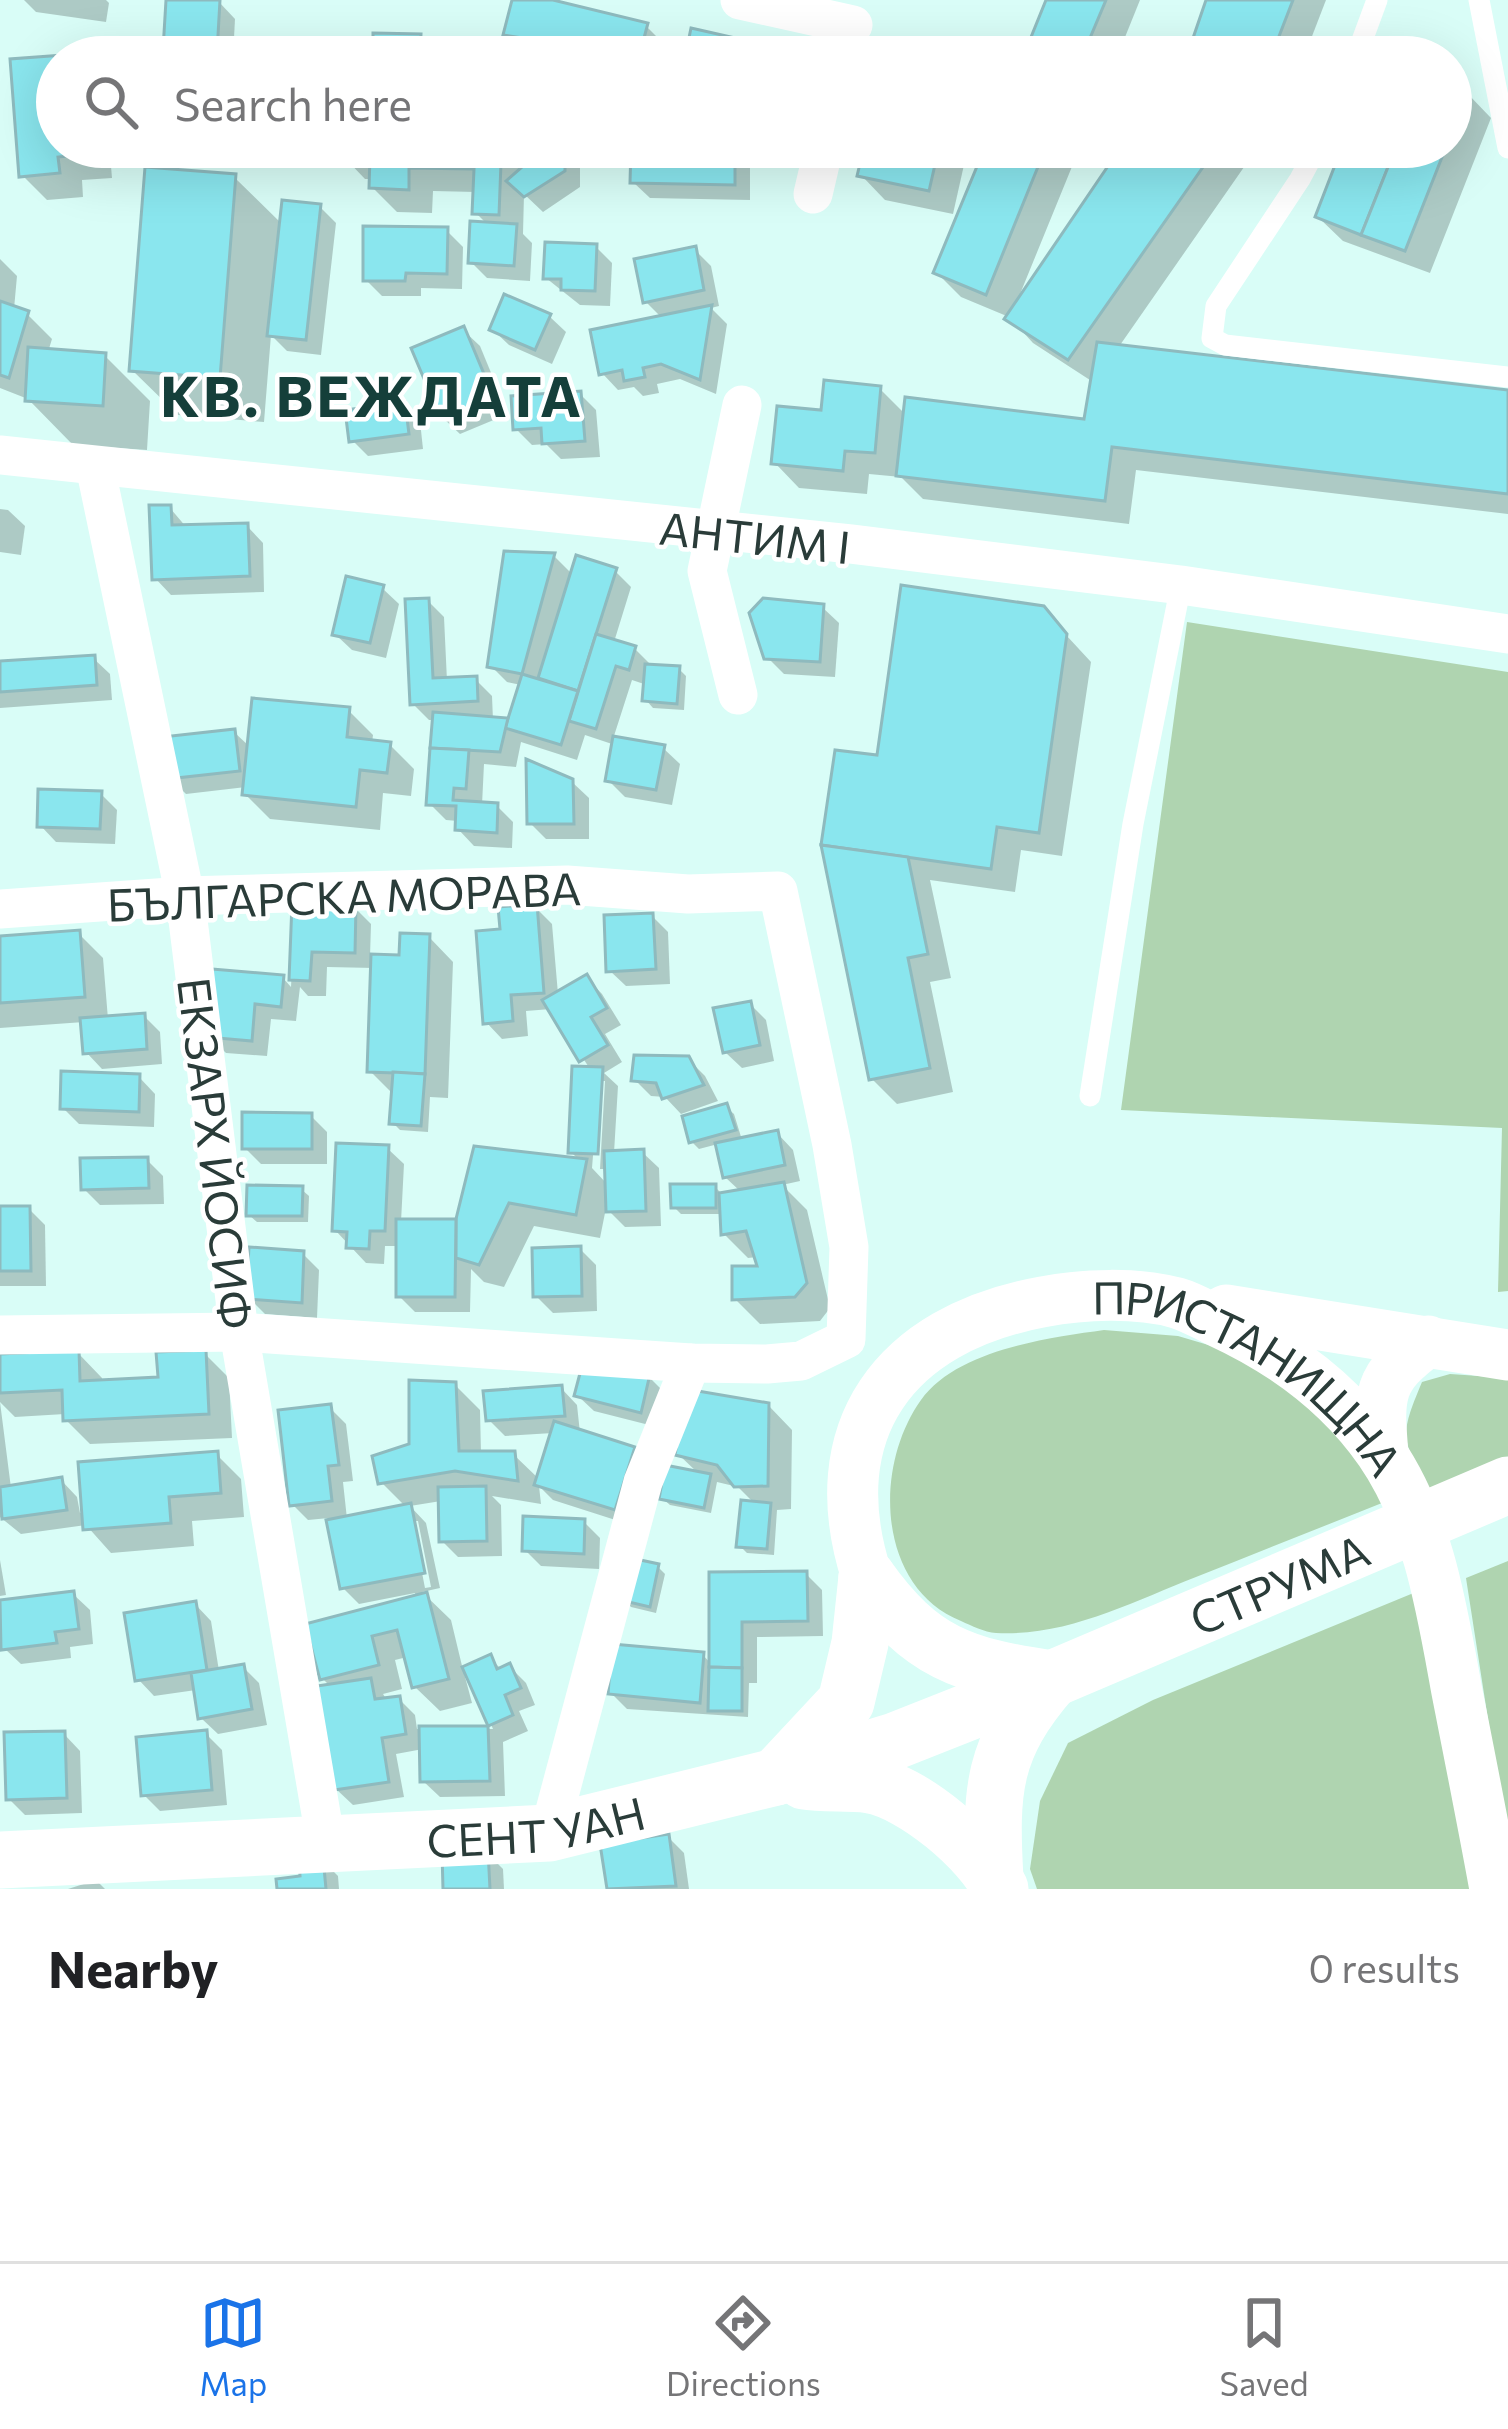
<!DOCTYPE html>
<html lang="en">
<head>
<meta charset="utf-8">
<style>
  :root { --surface:#fff; --page:#f2f2f2; --text:#202124; --muted:#757577; --line:#e0e0e0; --accent:#1a73e8 }
  body { margin:0; font-family:Commissioner,sans-serif; background:var(--page); color:var(--text) }
  .list { margin:0; padding:0; list-style:none }
  h2 { display:flex; justify-content:space-between; align-items:center; height:156px; margin:0; padding:0 48px; font-size:51px }
  h2 small { font-size:39px; font-weight:400; color:var(--muted) }
  .icon { flex:none; width:66px; height:66px; fill:none; stroke:currentColor; stroke-width:2; stroke-linecap:round; stroke-linejoin:round }
  .map { position:relative; flex:none; width:1508px; height:1889px; overflow:hidden }
  .search { position:absolute; background:var(--surface); box-shadow:0 12px 48px #0002; left:36px; right:36px; top:36px; height:132px; display:flex; align-items:center; gap:30px; box-sizing:border-box; padding:0 42px; border-radius:66px; color:var(--muted); font-size:45px }
  .sheet { height:372px; background:var(--surface) }
  nav { display:flex; justify-content:space-around; align-items:center; box-sizing:border-box; height:168px; border-top:3px solid var(--line); background:var(--surface); font-size:33px; color:var(--muted) }
  nav a { display:grid; justify-items:center; gap:6px }
  nav .on { color:var(--accent) }
  .map>svg:first-child { display:block }
  .green { fill:#afd4b0 }
  .shadow { fill:#0003; fill-rule:evenodd }
  .building { fill:#8ae6ee; stroke:#8ebabe; stroke-width:3 }
  .lines { fill:none; stroke-linecap:round; stroke-linejoin:round }
  .service { stroke:#fff; stroke-width:21 }
  .minor { stroke:#fff; stroke-width:39 }
  .tertiary { stroke:#fff; stroke-width:51 }
  .secondary { stroke:#fff; stroke-width:57 }
  .labels { text-anchor:middle; dominant-baseline:central; stroke-width:9; stroke-linejoin:round; paint-order:stroke }
  .street-label { font-size:45px; fill:#2a3c39; stroke:#fff }
  .district-label { font-size:57px; font-weight:bold; letter-spacing:3px; fill:#153f3a; stroke:#fff }
</style>
</head>
<body>
<div class="map">
<svg width="1508" height="1889" viewBox="0 0 1508 1889">
  <rect width="100%" height="100%" fill="#d9fdf7"/>
  <g class="green">
    <path d="M1187,622L1508,672V1291L1498,1292L1502,1128L1121,1110Z"/>
    <path d="M1104,1330L1178,1336L1259,1360L1319,1396L1392,1499C1327,1525 1261,1551 1196,1577C1132,1602 1066,1637 996,1633C984,1632 972,1626 961,1621C877,1587 873,1467 921,1400C957,1350 1047,1338 1104,1330Z"/>
    <path d="M1450,1374L1508,1378V1457L1430,1490C1401,1439 1399,1437 1422,1382Z"/>
    <path d="M1508,1561V1848L1466,1578Z"/>
    <path d="M1416,1592L1474,1889H1037L1030,1869L1040,1801L1068,1743L1153,1700Z"/>
  </g>
  <g class="shadow">
    <path d="M24,0H106L109,3L106,22L36,12Z"/>
    <path d="M169,0L219,2L235,19L233,57H175L166,49Z"/>
    <path d="M515,0H540L646,26L662,42L658,57H537V52L523,50L507,34Z"/>
    <path d="M1049,0H1140L1117,57H1026Z"/>
    <path d="M1209,0H1326L1304,57H1185Z"/>
    <path d="M420,37L440,57H376Z"/>
    <path d="M57,58V147H133V152L110,154L112,178L82,180L83,197L47,200L22,175Z"/>
    <path d="M1451,87L1467,93L1491,118L1430,273L1343,241L1318,217L1345,147H1451Z"/>
    <path d="M340,147H529V163L539,147H580V187L543,212L524,194L523,234L532,243L530,281L487,278L471,262L488,225L476,213V192L433,191L432,213L397,212L372,187L373,179H365L341,154Z"/>
    <path d="M634,147H738L750,159V200L650,198L633,182Z"/>
    <path d="M867,147H968L953,214L885,200L861,175Z"/>
    <path d="M988,147H1080L1018,299L1124,147H1258L1118,348L1508,393V514L1136,470L1129,524L923,499L901,477L869,474L867,494L799,488L775,463L823,413L880,389L906,415L1087,422L1093,382L1033,343L1009,317L961,297L936,272Z"/>
    <path d="M234,177L283,225L320,207L336,223L321,355L287,351L271,335L264,422L178,415L132,370Z"/>
    <path d="M446,230L463,247L462,289L421,288V296H382L366,280Z"/>
    <path d="M596,247L612,263L610,306L580,305L546,278Z"/>
    <path d="M695,250L711,266L719,306L711,308L727,324L716,394L680,379L657,384L659,393L643,396L634,387L618,390L602,373L662,318L645,301Z"/>
    <path d="M0,259L17,276L14,309L27,314L52,339L48,352L105,356L150,401L147,450L73,445L28,399L0,388Z"/>
    <path d="M549,316L566,332L552,364L509,345L492,329Z"/>
    <path d="M463,330L480,346L508,414L460,434L443,418Z"/>
    <path d="M580,394L596,410L600,457L561,459L546,444L532,445L516,429Z"/>
    <path d="M404,405L420,421L423,449L368,456L352,440Z"/>
    <path d="M170,508L187,528L247,526L263,543L264,592L171,595L155,578Z"/>
    <path d="M0,509L8,510L25,526L21,555L0,552Z"/>
    <path d="M554,556L573,575L615,571L631,587L614,642L634,648L651,665L679,669L686,676L684,710L653,708L646,700L647,685L632,680L613,739L663,748L680,764L672,805L625,797L608,780L615,745L585,735L577,760L521,742L516,767L484,764L482,805L497,806L513,822L512,848L474,846L458,829V821L446,820L430,804L435,720H429L413,704L428,601L444,617L447,681L475,679L492,696L493,720L510,722L521,685L507,682L491,666Z"/>
    <path d="M382,588L399,604L386,658L352,650L335,634Z"/>
    <path d="M822,607L839,623L835,677L784,674L767,657Z"/>
    <path d="M1042,609L1091,662L1062,856L1021,850L1015,892L930,880L951,978L930,982L953,1092L897,1104L872,1079L879,759Z"/>
    <path d="M93,658L110,674L112,700L0,708V664Z"/>
    <path d="M348,710L373,735L372,743L389,744L414,769L411,796L383,793L380,830L270,819L245,794L246,787L186,794L170,778L234,732L250,747Z"/>
    <path d="M572,782L589,798V839H546L530,823Z"/>
    <path d="M101,794L117,810L115,844L56,842L40,825Z"/>
    <path d="M295,906L355,908L371,924L370,957L402,958L429,937L453,962L448,1098L430,1097L428,1132L400,1130L392,1122L394,1095L370,1071L374,968L327,967L326,996H308L300,987L296,1021L271,1019L267,1056L226,1053L209,1036L283,978L291,987Z"/>
    <path d="M536,908L552,924L558,994L586,977L602,994L621,1025L605,1034L622,1062L604,1073L618,1086L614,1153L642,1152L659,1168L661,1226L625,1227L606,1208L600,1238L534,1226L504,1287L484,1282L471,1269L470,1312H415L399,1296V1246H385L384,1264L366,1263L335,1230L387,1148L404,1164L401,1222H458L581,1162L571,1152L590,1069L551,1009L526,1011L528,1036L502,1039L486,1022L503,932ZM599,1081H605L600,1169H607L608,1185L592,1168Z"/>
    <path d="M652,916L668,932L670,984L626,986L609,970Z"/>
    <path d="M78,933L103,958L108,1019L144,1016L160,1032L162,1064L102,1069L86,1052L84,1022L0,1028V939Z"/>
    <path d="M750,1004L766,1020L774,1061L742,1068L725,1052Z"/>
    <path d="M688,1059L705,1076L718,1101L681,1114L665,1097L651,1096L634,1079Z"/>
    <path d="M139,1077L155,1094L154,1127L79,1124L63,1108Z"/>
    <path d="M726,1107L734,1114L742,1140L777,1133L793,1150L800,1181L782,1185L807,1210L830,1308L820,1321L760,1324L735,1299L761,1269L757,1257L748,1258L724,1234L723,1214H681L674,1207L715,1187L723,1195L741,1192L725,1177L718,1144L699,1149L692,1142Z"/>
    <path d="M311,1116L327,1132V1164H261L245,1148Z"/>
    <path d="M147,1160L163,1176L164,1204L100,1205L83,1188Z"/>
    <path d="M301,1189L309,1196L308,1222H257L249,1215Z"/>
    <path d="M0,1209H29L45,1225L46,1286H0Z"/>
    <path d="M580,1249L596,1265L597,1311L553,1313L536,1296Z"/>
    <path d="M303,1254L319,1270L317,1318L265,1314L249,1298Z"/>
    <path d="M78,1353L102,1378L103,1383L161,1380L204,1353L229,1378L232,1438L90,1444L66,1420L65,1414L15,1417L0,1402V1357Z"/>
    <path d="M649,1377L665,1393L657,1427L594,1411L577,1395Z"/>
    <path d="M455,1385L480,1410L481,1454H513L539,1479L553,1433L505,1436L489,1420L561,1388L577,1405L580,1433L633,1450L650,1466L631,1525L553,1500L539,1486L541,1504L492,1496L501,1505L502,1556L458,1557L442,1541L441,1501L410,1506L426,1523L440,1588L422,1592L451,1620L463,1670L490,1658L502,1670L510,1667L526,1683L535,1705L519,1711L528,1731L503,1742L505,1796L440,1797L423,1781V1749L396,1754L404,1797L353,1805L336,1789L331,1687L322,1678L416,1598L415,1593L359,1604L343,1588L329,1518L308,1520L292,1504L330,1408L346,1424L353,1481L343,1482L347,1519L406,1507L381,1482L412,1446ZM412,1521H418L431,1587L425,1588ZM407,1657L415,1687L440,1711L472,1703L464,1673L468,1672L493,1729H417L415,1715L399,1699L387,1700L383,1694L402,1689L395,1660Z"/>
    <path d="M0,1402L11,1488L61,1480L77,1497L80,1513L85,1512L216,1454L241,1479L244,1517L192,1521L194,1546L111,1553L86,1525L21,1534L0,1517Z"/>
    <path d="M768,1405L792,1430L791,1509L777,1510L774,1555L747,1553L740,1546L755,1504L738,1487L717,1482L711,1513L670,1505L662,1498L699,1474L678,1454Z"/>
    <path d="M584,1522L600,1538L599,1569L541,1566L525,1550Z"/>
    <path d="M0,1560L6,1595L0,1596Z"/>
    <path d="M658,1567L665,1574L656,1613L631,1607L624,1599Z"/>
    <path d="M806,1574L822,1590L823,1636L757,1637V1683H749L748,1717L627,1709L611,1693L703,1655L712,1665V1575Z"/>
    <path d="M73,1594L90,1610L93,1644L70,1647L71,1658L21,1664L4,1648L0,1603Z"/>
    <path d="M195,1604L211,1621L219,1671L243,1667L259,1683L267,1725L218,1734L201,1718L196,1690L154,1696L138,1679Z"/>
    <path d="M64,1734L80,1751L82,1813L25,1815L9,1799Z"/>
    <path d="M206,1734L222,1750L227,1805L160,1811L144,1795Z"/>
    <path d="M668,1837L684,1853L689,1889H610L603,1846Z"/>
    <path d="M487,1853L503,1869L504,1889H446Z"/>
    <path d="M322,1860L338,1876L339,1889H280L304,1879Z"/>
    <path d="M96,1880L105,1889H68Z"/>
  </g>
  <g class="building">
    <path d="M166,0H220L217,53L163,50Z"/>
    <path d="M512,0H553L648,23L639,57H567L527,47L529,39L503,35Z"/>
    <path d="M1046,0H1106L1082,57H1023Z"/>
    <path d="M1206,0H1293L1271,57H1182L1192,41Z"/>
    <path d="M691,28L766,45L764,57H685Z"/>
    <path d="M373,33L421,34L420,57H373Z"/>
    <path d="M104,52L105,57H57V147H88L89,154L58,157L60,173L19,177L10,59Z"/>
    <path d="M1451,83L1468,90L1451,135Z"/>
    <path d="M338,147H497L501,163L499,215L472,214L474,169L409,168V190L369,188L370,156L338,155Z"/>
    <path d="M536,147H565V171L524,197L506,181L531,159Z"/>
    <path d="M631,147H735V185L630,183Z"/>
    <path d="M864,147H939L929,191L857,176Z"/>
    <path d="M985,147H1046L986,295L933,273Z"/>
    <path d="M1121,147H1217L1068,360L1004,319Z"/>
    <path d="M1342,147H1396L1361,235L1315,217Z"/>
    <path d="M1396,147H1446L1405,251L1361,235Z"/>
    <path d="M145,167L236,174L220,378L129,371Z"/>
    <path d="M282,200L321,204L306,340L267,336Z"/>
    <path d="M470,221L517,224L514,266L468,263Z"/>
    <path d="M363,226L448,227L447,274L406,273L405,281H363Z"/>
    <path d="M545,242L597,244L595,291L561,290V279H543Z"/>
    <path d="M696,246L704,290L643,303L634,259Z"/>
    <path d="M504,294L551,314L535,350L489,330Z"/>
    <path d="M0,301L29,311L9,378L0,375Z"/>
    <path d="M712,305L700,380L661,364L643,368L645,377L624,381L622,370L599,375L590,330Z"/>
    <path d="M464,326L494,398L441,419L411,348Z"/>
    <path d="M1097,342L1508,390V494L1112,447L1105,501L896,476L905,397L1084,419Z"/>
    <path d="M28,347L106,353L103,406L25,401Z"/>
    <path d="M824,380L881,386L875,453L845,451L843,471L771,464L777,406L821,410Z"/>
    <path d="M581,391L585,441L542,444L541,428L513,430L511,396Z"/>
    <path d="M405,402L409,434L349,442L345,410Z"/>
    <path d="M149,505H171L172,525L248,523L250,576L152,580Z"/>
    <path d="M504,551L555,553L522,674L487,667Z"/>
    <path d="M576,555L617,568L578,691L538,678Z"/>
    <path d="M346,576L384,585L370,643L332,635Z"/>
    <path d="M901,585L1044,606L1067,634L1039,833L997,827L991,869L821,845L835,750L877,755Z"/>
    <path d="M429,598L433,678L477,676L478,701L410,705L405,599Z"/>
    <path d="M763,598L824,604L820,662L764,659L749,613Z"/>
    <path d="M596,634L636,646L629,670L616,666L596,729L569,721Z"/>
    <path d="M95,655L97,685L0,692V661Z"/>
    <path d="M645,664L680,666L677,704L642,701Z"/>
    <path d="M522,674L578,691L561,745L505,728Z"/>
    <path d="M252,698L350,707L347,737L391,742L387,773L360,770L356,807L242,795Z"/>
    <path d="M433,712L508,718L500,752L430,748Z"/>
    <path d="M235,729L240,771L167,779L162,737Z"/>
    <path d="M613,736L665,745L656,790L605,781Z"/>
    <path d="M430,748L469,750L466,789L454,788L453,800L498,803L497,833L455,830L456,806L426,805Z"/>
    <path d="M526,759L573,779L574,824H527Z"/>
    <path d="M38,789L102,791L100,829L37,827Z"/>
    <path d="M821,845L908,857L928,954L908,958L930,1068L869,1080Z"/>
    <path d="M292,903L356,905L355,953L312,952L310,981L289,980Z"/>
    <path d="M537,904L544,993L511,995L513,1021L483,1024L476,931L500,929L498,907Z"/>
    <path d="M653,913L656,969L606,972L604,915Z"/>
    <path d="M80,930L85,997L0,1003V936Z"/>
    <path d="M400,933L430,934L425,1074L367,1072L371,954L399,955Z"/>
    <path d="M212,969L284,975L281,1007L255,1004L252,1041L206,1037Z"/>
    <path d="M587,974L607,1008L591,1017L608,1045L579,1062L542,1000Z"/>
    <path d="M751,1001L760,1045L723,1053L713,1008Z"/>
    <path d="M145,1013L147,1049L83,1054L80,1018Z"/>
    <path d="M634,1055L689,1056L704,1085L662,1099L656,1083L631,1081Z"/>
    <path d="M572,1066L603,1067L598,1154L568,1153Z"/>
    <path d="M61,1071L140,1074L139,1112L60,1109Z"/>
    <path d="M393,1072L425,1074L421,1126L389,1124Z"/>
    <path d="M727,1103L736,1130L689,1143L682,1116Z"/>
    <path d="M242,1112L312,1113V1149H242Z"/>
    <path d="M778,1130L785,1165L723,1178L715,1143Z"/>
    <path d="M336,1143L389,1145L385,1231H370L369,1249L346,1248L347,1232L332,1231Z"/>
    <path d="M474,1146L587,1159L576,1215L509,1203L479,1265L456,1258V1219Z"/>
    <path d="M644,1149L646,1211L606,1212L604,1151Z"/>
    <path d="M148,1157L149,1188L81,1190L80,1158Z"/>
    <path d="M784,1182L807,1283L795,1297L732,1300V1266H757L746,1231L721,1235L719,1193Z"/>
    <path d="M670,1184H716V1208H671Z"/>
    <path d="M247,1185L303,1186L302,1216H246Z"/>
    <path d="M0,1206H30L31,1271H0Z"/>
    <path d="M396,1219H456L455,1297H396Z"/>
    <path d="M581,1246L582,1296L533,1297L532,1248Z"/>
    <path d="M249,1247L304,1251L302,1303L246,1299Z"/>
    <path d="M79,1350L80,1381L158,1377L156,1352L206,1350L209,1414L63,1421L62,1390L0,1393V1354Z"/>
    <path d="M584,1358L650,1374L641,1413L574,1396Z"/>
    <path d="M409,1380L456,1382L459,1451H515L518,1481L455,1471L378,1484L372,1456L409,1444Z"/>
    <path d="M562,1385L565,1416L486,1421L483,1391Z"/>
    <path d="M686,1389L769,1403L768,1486L734,1487L717,1465L675,1455Z"/>
    <path d="M331,1404L339,1465L328,1466L332,1501L289,1506L278,1410Z"/>
    <path d="M554,1421L635,1447L615,1510L534,1485Z"/>
    <path d="M218,1451L221,1493L169,1497L171,1523L83,1530L78,1462Z"/>
    <path d="M665,1465L711,1474L704,1508L659,1499Z"/>
    <path d="M62,1477L67,1510L2,1519L0,1487Z"/>
    <path d="M486,1486L487,1541L439,1542L438,1487Z"/>
    <path d="M741,1500L771,1503L767,1549L736,1547Z"/>
    <path d="M411,1503L425,1573L340,1589L326,1520Z"/>
    <path d="M523,1516L585,1519L584,1554L522,1551Z"/>
    <path d="M631,1558L659,1564L650,1607L620,1600Z"/>
    <path d="M807,1571L808,1621L742,1622V1668L709,1667V1572Z"/>
    <path d="M74,1591L79,1629L55,1632L57,1643L1,1650L0,1600Z"/>
    <path d="M427,1592L449,1679L412,1688L397,1630L372,1636L379,1665L320,1680L305,1624Z"/>
    <path d="M196,1601L207,1670L135,1681L124,1613Z"/>
    <path d="M612,1644L704,1652L700,1703L608,1694Z"/>
    <path d="M491,1654L497,1669L510,1663L521,1688L505,1695L513,1715L488,1726L462,1667Z"/>
    <path d="M244,1664L252,1709L198,1719L191,1673Z"/>
    <path d="M709,1667L742,1668V1711H708Z"/>
    <path d="M371,1678L375,1699L400,1696L406,1734L382,1738L389,1782L334,1790L317,1686Z"/>
    <path d="M419,1726H488L490,1781L420,1782Z"/>
    <path d="M207,1730L212,1790L141,1796L136,1737Z"/>
    <path d="M65,1731L67,1798L6,1800L4,1732Z"/>
    <path d="M669,1834L676,1886L607,1889L600,1844Z"/>
    <path d="M488,1850L490,1889H443L442,1852Z"/>
    <path d="M323,1857L326,1889H277L276,1879L300,1876L299,1859Z"/>
  </g>
  <g class="lines">
    <g class="service">
      <path d="M1479,0L1508,148"/>
      <path d="M1356,57L1377,0"/>
      <path d="M1317,147L1300,179L1216,306L1212,338L1225,345L1508,377"/>
      <path d="M1090,1096L1133,824L1181,585"/>
    </g>
    <g class="minor">
      <path d="M740,0L853,25"/>
      <path d="M813,194L824,147"/>
      <path d="M0,455L851,544L1181,585L1508,634"/>
      <path d="M95,466L185,896L239,1332L326,1843"/>
      <path d="M738,695L707,571L742,405"/>
      <path d="M0,909L185,896L567,885L688,894L778,891L832,1145L849,1247L846,1339L801,1361L767,1364L691,1363L239,1332L0,1335"/>
      <path d="M549,1833L643,1482L691,1363"/>
    </g>
    <g class="tertiary">
      <path d="M1226,1310L1508,1355"/>
      <path d="M1383,1454C1378,1395 1377,1378 1428,1341"/>
      <path id="s1" d="M867,1577C819,1430 895,1329 1042,1302C1084,1294 1136,1292 1177,1303C1191,1307 1206,1316 1219,1322C1284,1352 1339,1392 1380,1451C1429,1522 1442,1610 1457,1692C1470,1758 1483,1823 1495,1889"/>
    </g>
    <g class="secondary">
      <path d="M867,1577C921,1653 963,1666 1052,1679"/>
      <path d="M776,1777L846,1702L860,1643L867,1577"/>
      <path d="M804,1781C826,1785 848,1781 870,1785C913,1792 982,1850 1000,1889"/>
      <path id="s2" d="M0,1860L549,1833L776,1777L895,1741L1052,1679L1508,1485"/>
      <path d="M995,1879C990,1790 992,1748 1052,1679"/>
    </g>
  </g>
  <g class="labels">
    <g class="street-label">
      <text transform="translate(755 536) rotate(6)">АНТИМ I</text>
      <text transform="translate(344 895) rotate(-2)">БЪЛГАРСКА МОРАВА</text>
      <text transform="translate(217 1153) rotate(83)">ЕКЗАРХ ЙОСИФ</text>
      <text stroke="none"><textPath href="#s1" startOffset="612">ПРИСТАНИЩНА</textPath></text>
      <text stroke="none"><textPath href="#s2" startOffset="1323">СТРУМА</textPath></text>
      <text stroke="none"><textPath href="#s2" startOffset="537">СЕНТ УАН</textPath></text>
    </g>
    <g class="district-label">
      <text x="372" y="394">КВ. ВЕЖДАТА</text>
    </g>
  </g>
</svg>
<div class="search"><svg class="icon" aria-label="search" viewBox="0 0 24 24"><circle cx="10" cy="10" r="6"/><path d="M15 15l6 6"/></svg>Search here</div>
</div>
<section class="sheet">
<h2>Nearby<small>0 results</small></h2>
<ul class="list">
</ul>
</section>
<nav>
<a class="on"><svg class="icon" aria-label="map" viewBox="0 0 24 24"><path d="M3 6l6-2 6 2 6-2v14l-6 2-6-2-6 2zM9 4v14M15 6v14"/></svg>Map</a>
<a><svg class="icon" aria-label="directions" viewBox="0 0 24 24"><path d="M12 3l9 9-9 9-9-9zM9 14v-3h6M13 9l2 2-2 2"/></svg>Directions</a>
<a><svg class="icon" aria-label="saved" viewBox="0 0 24 24"><path d="M7 4h10v16l-5-4-5 4z"/></svg>Saved</a>
</nav>
</body>
</html>
